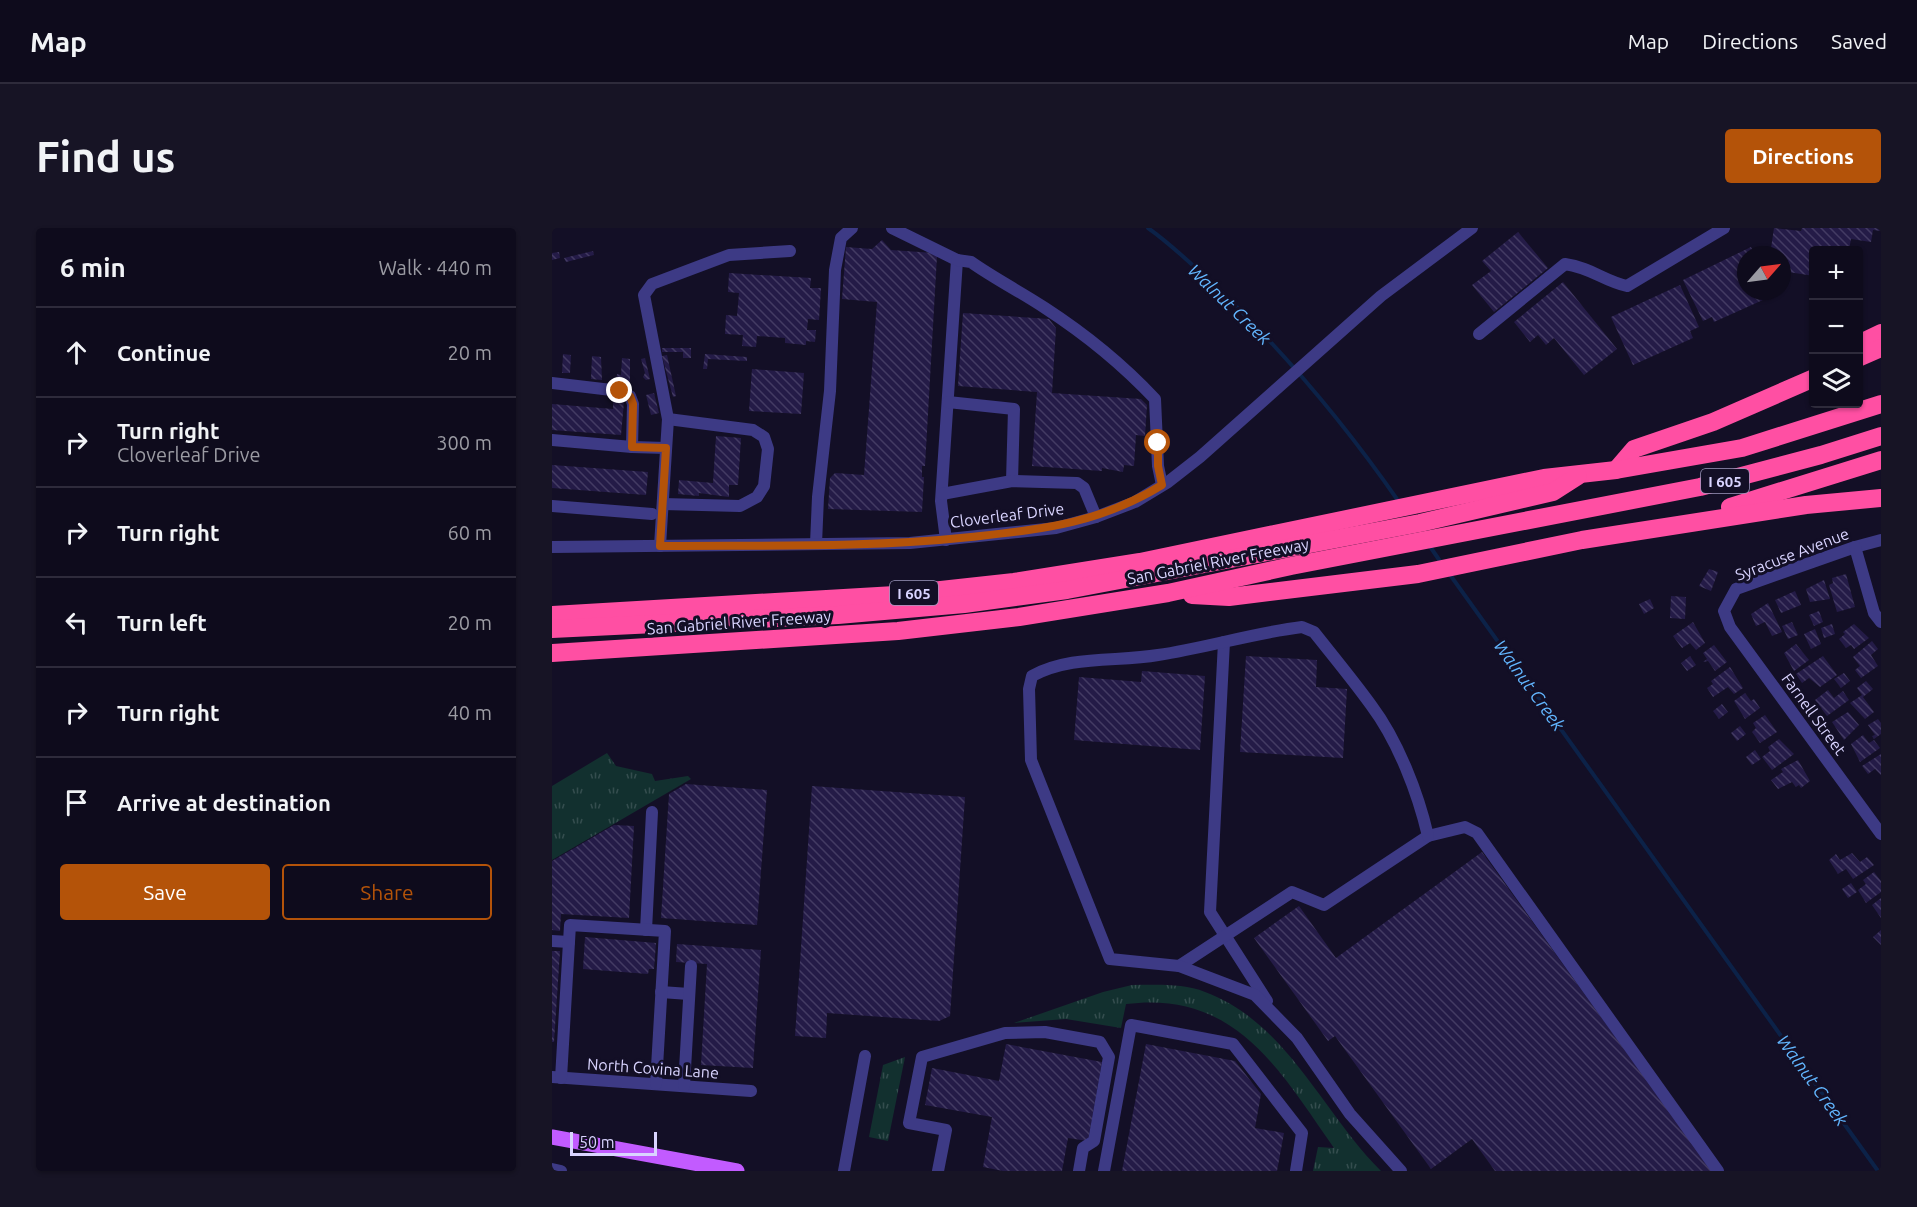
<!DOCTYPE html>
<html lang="en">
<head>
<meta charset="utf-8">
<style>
  :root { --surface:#0e0b1c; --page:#171425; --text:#f1f3f6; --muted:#9b9ba3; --line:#2e2b3b; --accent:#b45309 }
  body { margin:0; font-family:Ubuntu,sans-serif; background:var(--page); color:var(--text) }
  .controls { position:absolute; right:18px; top:18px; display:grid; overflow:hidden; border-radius:6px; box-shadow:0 2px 4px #0004 }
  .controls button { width:54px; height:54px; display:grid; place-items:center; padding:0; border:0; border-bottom:2px solid var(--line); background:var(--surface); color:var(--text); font:30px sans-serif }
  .compass { position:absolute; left:1185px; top:18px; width:54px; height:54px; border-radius:50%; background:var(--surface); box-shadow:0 2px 4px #0004; rotate:62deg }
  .scale { position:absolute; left:18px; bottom:15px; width:87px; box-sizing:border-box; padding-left:6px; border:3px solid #d9d4ff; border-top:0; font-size:16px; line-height:21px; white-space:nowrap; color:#d9d4ff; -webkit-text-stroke:4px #130f26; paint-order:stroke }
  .stop { position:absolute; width:18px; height:18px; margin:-14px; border:4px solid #b45309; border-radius:50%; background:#fff }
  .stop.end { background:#b45309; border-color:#fff; box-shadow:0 2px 6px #0008 }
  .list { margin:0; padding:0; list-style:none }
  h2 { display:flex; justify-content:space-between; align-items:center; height:78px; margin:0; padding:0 24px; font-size:26px }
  h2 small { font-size:20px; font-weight:400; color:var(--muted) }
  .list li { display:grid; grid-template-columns:39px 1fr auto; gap:18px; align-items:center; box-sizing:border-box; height:90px; padding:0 24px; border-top:2px solid var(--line) }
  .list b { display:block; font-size:22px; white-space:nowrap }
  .list p { margin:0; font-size:20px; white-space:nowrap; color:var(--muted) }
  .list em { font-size:20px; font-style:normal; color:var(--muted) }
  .actions { display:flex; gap:12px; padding:18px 24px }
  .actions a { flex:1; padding:14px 0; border:2px solid var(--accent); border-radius:6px; text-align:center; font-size:21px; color:var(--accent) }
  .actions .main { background:var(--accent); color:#fff }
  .icon { flex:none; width:33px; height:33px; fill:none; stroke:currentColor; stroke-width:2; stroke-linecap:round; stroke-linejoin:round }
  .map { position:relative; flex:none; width:1329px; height:943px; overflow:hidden; border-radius:6px }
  header { display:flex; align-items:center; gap:36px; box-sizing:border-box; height:84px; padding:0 30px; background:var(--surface); border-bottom:2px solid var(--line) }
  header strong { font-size:28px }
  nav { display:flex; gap:33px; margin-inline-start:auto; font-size:21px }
  .intro { display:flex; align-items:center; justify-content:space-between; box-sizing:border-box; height:144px; padding:0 36px }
  h1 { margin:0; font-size:42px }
  .button { padding:15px 27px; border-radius:6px; background:var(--accent); color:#fff; font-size:21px; font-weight:700 }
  main { display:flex; gap:36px; padding:0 36px }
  aside { flex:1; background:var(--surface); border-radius:6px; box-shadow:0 2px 4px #0004 }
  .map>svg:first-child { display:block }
  .grass { fill:url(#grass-tufts) }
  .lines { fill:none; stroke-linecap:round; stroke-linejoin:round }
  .stream { stroke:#0c2248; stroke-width:4 }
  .building { fill:url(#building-back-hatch) }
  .minor { stroke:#3d3a85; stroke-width:12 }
  .major { stroke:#c25bff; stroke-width:15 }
  .highway { stroke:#ff4fa3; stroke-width:18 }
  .route { stroke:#b45309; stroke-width:8 }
  .labels { text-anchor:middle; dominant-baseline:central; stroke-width:6; stroke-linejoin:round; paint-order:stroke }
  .shield { fill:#130f26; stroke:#9e99be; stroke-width:1.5 }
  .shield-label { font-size:15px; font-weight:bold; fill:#d9d4ff }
  .street-label { font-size:16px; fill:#d9d4ff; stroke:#130f26 }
  .water-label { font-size:18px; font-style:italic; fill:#62b6ff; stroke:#130f26 }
</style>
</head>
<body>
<header>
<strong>Map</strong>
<nav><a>Map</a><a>Directions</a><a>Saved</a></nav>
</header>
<div class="intro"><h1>Find us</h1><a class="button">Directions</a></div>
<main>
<aside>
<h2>6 min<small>Walk · 440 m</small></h2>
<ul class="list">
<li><svg class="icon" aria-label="ahead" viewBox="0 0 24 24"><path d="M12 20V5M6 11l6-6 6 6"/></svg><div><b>Continue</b></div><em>20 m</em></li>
<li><svg class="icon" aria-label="right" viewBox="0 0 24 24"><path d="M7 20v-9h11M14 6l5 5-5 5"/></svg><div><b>Turn right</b><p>Cloverleaf Drive</p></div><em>300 m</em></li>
<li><svg class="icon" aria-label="right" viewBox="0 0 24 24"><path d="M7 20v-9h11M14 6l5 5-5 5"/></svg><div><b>Turn right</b></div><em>60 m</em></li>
<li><svg class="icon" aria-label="left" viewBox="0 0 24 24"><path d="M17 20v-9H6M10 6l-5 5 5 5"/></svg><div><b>Turn left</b></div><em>20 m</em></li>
<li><svg class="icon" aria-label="right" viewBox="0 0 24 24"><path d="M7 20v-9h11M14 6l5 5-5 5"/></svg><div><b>Turn right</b></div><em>40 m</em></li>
<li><svg class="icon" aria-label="arrive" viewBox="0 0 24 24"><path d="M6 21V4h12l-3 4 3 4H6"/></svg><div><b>Arrive at destination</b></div></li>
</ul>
<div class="actions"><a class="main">Save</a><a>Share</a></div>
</aside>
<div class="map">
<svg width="1329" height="943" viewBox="0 0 1329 943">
  <defs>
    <pattern id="grass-tufts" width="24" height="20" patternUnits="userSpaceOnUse" patternTransform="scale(1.5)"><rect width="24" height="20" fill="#12302f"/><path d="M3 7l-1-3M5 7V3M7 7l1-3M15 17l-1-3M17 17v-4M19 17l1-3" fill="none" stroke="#344d4e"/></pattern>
    <pattern id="building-back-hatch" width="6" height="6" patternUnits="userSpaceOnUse" patternTransform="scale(1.5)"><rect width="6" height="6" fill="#241b47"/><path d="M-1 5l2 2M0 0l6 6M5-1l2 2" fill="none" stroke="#433b63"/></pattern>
  </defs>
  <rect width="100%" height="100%" fill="#130f26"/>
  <g class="grass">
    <path d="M55,525L64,538L100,546L103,553L136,548L139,551L0,632V558Z"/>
    <path d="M580,757C604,757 631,755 653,764C735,794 771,886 829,943H761L766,919L782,920C728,843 684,762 574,776L569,800L514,791L462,795L551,764Z"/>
    <path d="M353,829L336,913L317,909L331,837Z"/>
  </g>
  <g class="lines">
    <g class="stream">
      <path d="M596,0C619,16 638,35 659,54C729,120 792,195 847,274"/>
      <path d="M877,317L890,336"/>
      <path d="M896,344L1326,943"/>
    </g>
  </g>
  <g class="building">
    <path d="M1222,0L1249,3L1250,0H1329V3L1321,2L1319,14L1299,11L1297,22H1262V48L1230,43V27H1218Z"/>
    <path d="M966,4L996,40L942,84L920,57L939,43L930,33Z"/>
    <path d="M330,12L339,22L382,25L385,28L373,238H370V249H372L370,284L276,281L278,250L283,245L312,247L325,74L290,71L294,19L320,21Z"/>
    <path d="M1199,19L1203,27H1194V63H1220L1222,67L1162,94L1160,89L1151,93L1131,52Z"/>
    <path d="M41,23L42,27L14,34L12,30Z"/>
    <path d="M7,24L8,30L0,32V25Z"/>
    <path d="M177,45L259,50L258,60H269L267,92L256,91L255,102H264L263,114L254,113V117L244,116L233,115V110L205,108L204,119L190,118L191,107L173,106L174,87L185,88L187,65L176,64Z"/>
    <path d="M1011,54L1065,121L1032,147L1002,110L994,117L986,107L978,114L962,94Z"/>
    <path d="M1128,57L1147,99L1138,103L1141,110L1081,137L1059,89Z"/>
    <path d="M411,85L497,91L504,100L500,165L589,171L595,177L593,208L584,207L582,238L572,237L571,244L550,240V243L480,238L485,164L406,158Z"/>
    <path d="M110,120H139V130H131V124H110Z"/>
    <path d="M11,126L19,127L18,145H10Z"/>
    <path d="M153,126L195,129V133L156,131L155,141H151Z"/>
    <path d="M115,127L124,168L121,169L110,128Z"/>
    <path d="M40,128L49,129L50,152L39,151Z"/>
    <path d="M70,130L78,131V158L64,157L65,146L69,147Z"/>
    <path d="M93,130L98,151L94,152L91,149L93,145L89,131Z"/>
    <path d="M200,141L252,145L249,186L197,183Z"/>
    <path d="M102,165L107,185L99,187L94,167Z"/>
    <path d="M61,174H72L69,207L0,202V176L61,181Z"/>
    <path d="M164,208L189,210L186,257H177V269L147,265V268L126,266L127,252L161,255Z"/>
    <path d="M0,237L96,244L94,267L0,260Z"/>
    <path d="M1157,341L1166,344L1159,363L1147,358Z"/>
    <path d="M1294,346L1303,379L1285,384L1277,357L1281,355L1280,350Z"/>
    <path d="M1272,352L1278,371L1258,374L1254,361Z"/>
    <path d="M1243,363L1249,377L1229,385L1223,372Z"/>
    <path d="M1119,368L1134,369L1133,391L1118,390Z"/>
    <path d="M1098,371L1102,380L1092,386L1087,376Z"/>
    <path d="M1216,375L1230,404L1220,408L1213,394L1204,398L1199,386Z"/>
    <path d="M1267,383L1271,394L1262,398L1257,387Z"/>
    <path d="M1141,394L1153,415L1144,422L1138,415L1130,420L1121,408Z"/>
    <path d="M1240,394L1246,407L1236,411L1230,398Z"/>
    <path d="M1280,396L1283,406L1272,410L1269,400Z"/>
    <path d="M1302,396L1317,410L1302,421L1299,417L1294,420L1287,411L1293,406L1291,404Z"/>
    <path d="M1263,401L1269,416L1259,421L1252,406Z"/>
    <path d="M1320,413L1326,421L1319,427L1326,438L1309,450L1303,442L1308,438L1301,429Z"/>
    <path d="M1244,416L1257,432L1242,443L1232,425Z"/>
    <path d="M1162,417L1175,434L1163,443L1156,433L1151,434L1155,431L1151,425Z"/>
    <path d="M694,428L765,432L764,459L795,461L791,530L688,524Z"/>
    <path d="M1138,428L1144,437L1135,443L1129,435Z"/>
    <path d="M1271,428L1285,447L1268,459L1257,450L1250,455L1244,446Z"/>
    <path d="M1178,439L1191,460L1182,466L1176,459L1161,469L1155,460L1161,456L1159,453Z"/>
    <path d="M590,443L653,448L648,522L522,512L527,449L589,454Z"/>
    <path d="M1292,445L1298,453L1289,460L1282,451Z"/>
    <path d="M1314,453L1321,461L1311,469L1322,484L1313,491L1298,475L1310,467L1305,460Z"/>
    <path d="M1276,462L1282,470L1291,463L1297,472L1275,488L1263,472Z"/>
    <path d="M1193,465L1199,473L1202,471L1208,480L1193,491L1182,473Z"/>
    <path d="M1170,476L1176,484L1167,491L1161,483Z"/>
    <path d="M1296,484L1307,497L1292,512L1280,494Z"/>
    <path d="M1213,487L1225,504L1208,515L1200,504L1204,500L1201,495Z"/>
    <path d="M1326,491L1329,495V506L1322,511L1320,508L1323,507L1316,497Z"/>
    <path d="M1188,498L1194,506L1185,513L1179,505Z"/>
    <path d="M1311,507L1317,515L1322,512L1328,520L1308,534L1299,516Z"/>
    <path d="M1227,511L1242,526L1220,542L1210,529L1218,523L1216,519Z"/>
    <path d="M1203,522L1209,531L1200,537L1194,529Z"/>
    <path d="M1329,526V547L1323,541L1316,546L1310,538Z"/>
    <path d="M1246,532L1258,553L1249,560L1247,557L1244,559L1240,554L1226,561L1219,552L1231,544L1229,541Z"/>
    <path d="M134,556L215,562L205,697L109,690L117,566Z"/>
    <path d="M260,558L413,569L398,788L387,793L275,785L274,810L243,808Z"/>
    <path d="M62,597L82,598L77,690L9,686L8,703L0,702V633Z"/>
    <path d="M930,624L1160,943H943L920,911L879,941L783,808L776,813L702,710L747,678L784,730Z"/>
    <path d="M1300,625L1308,634L1315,629L1322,637L1301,651L1294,641L1286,646L1277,632L1284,626L1288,632Z"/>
    <path d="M1322,644L1329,653V664L1314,675L1306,662L1314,656L1311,652Z"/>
    <path d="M1299,655L1305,664L1296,670L1290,661Z"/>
    <path d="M1329,670V690L1320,677Z"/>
    <path d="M1329,702V717L1321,709Z"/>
    <path d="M33,709L104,715L102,741H97L96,746L31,741Z"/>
    <path d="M125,716L209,722L201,840L149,837L155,736L124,734Z"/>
    <path d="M0,723H8L2,814H0Z"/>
    <path d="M454,816L550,834L536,913L516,910L510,943H451L431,939L440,889L373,877L380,840L447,853Z"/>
    <path d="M594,816L683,833L709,866L703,900L732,905L725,943H570Z"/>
  </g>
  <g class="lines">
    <g class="minor">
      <path d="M340,0L405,32L389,273L394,312"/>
      <path d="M405,32L419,34C443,51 469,64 493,80C533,106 571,137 603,171L606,238L610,257"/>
      <path d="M927,106L1013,36C1040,40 1050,52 1075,58L1172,0"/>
      <path d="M0,155L68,163L78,168L81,176L80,219L114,220"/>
      <path d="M396,174L462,181L460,253"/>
      <path d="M0,212L80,219"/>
      <path d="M390,266L460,253L525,255L532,260L544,289"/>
      <path d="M111,276L188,278L205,269L212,258L216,221L212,209L201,202L116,191"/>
      <path d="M0,278L100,286"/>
      <path d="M1329,312L1303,319L1184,361L1172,383L1178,399L1329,606"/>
      <path d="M264,316L266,269L278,163L283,42L289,10L300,0"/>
      <path d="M108,318L116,191L92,67L100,56L177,27L238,23"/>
      <path d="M0,319L358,315L504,300L544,289L583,274L616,254L648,229L829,68L920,0"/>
      <path d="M1303,319L1322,385L1329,394"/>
      <path d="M672,414L658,684L715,773"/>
      <path d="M94,702L100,584"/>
      <path d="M0,713L17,714"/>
      <path d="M627,738L740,664L772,677L876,608L913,599L925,605L1166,943"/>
      <path d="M109,764L137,766"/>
      <path d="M0,849L199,863"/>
      <path d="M9,850L18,697L113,703L104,856"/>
      <path d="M132,858L139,738"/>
      <path d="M0,941L9,943"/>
      <path d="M292,943L313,828"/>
      <path d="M386,943L394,902L357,895L370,829L453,805L493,804L548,814L557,829L542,913L531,920L527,943"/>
      <path d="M552,943L579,797L681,816L750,905L744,943"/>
      <path d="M849,943L798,886L745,810L703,767L627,738L558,731L479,532L477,461L480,448C518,427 565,434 606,427C654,420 701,405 750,399L762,404C781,428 801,452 819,477C846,513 866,565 876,608"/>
    </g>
    <path class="major" d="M0,909L185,943"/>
    <g class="highway">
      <path d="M1306,116L1329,105"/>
      <path d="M1306,130L1329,120"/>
      <path d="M1064,242L1082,221L1161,194L1262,150"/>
      <path d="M1178,279L1329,232"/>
      <path d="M640,367L677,369L866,346L1030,312L1254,277L1329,270"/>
      <path d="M0,387L343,367L462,354L588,334L992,250L1064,242L1190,220L1329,176"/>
      <path d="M0,401L286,387L412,376L515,362L868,295L1001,264L1026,248"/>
      <path d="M0,425L346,403L467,389L616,365L739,338L1148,259L1269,227L1329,208"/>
    </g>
  </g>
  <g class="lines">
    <path class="route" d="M68,163L78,168L81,176L80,219L114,220L108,318C212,317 316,320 419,309C491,301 546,296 610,257L606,238V215"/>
  </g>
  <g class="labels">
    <g class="shield">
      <rect x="1149" y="241" width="48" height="24" rx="4.5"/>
      <rect x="338" y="353" width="48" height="24" rx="4.5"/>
    </g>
    <g class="shield-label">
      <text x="1173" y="253">I 605</text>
      <text x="362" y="365">I 605</text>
    </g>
    <g class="street-label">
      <text transform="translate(455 287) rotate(-7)">Cloverleaf Drive</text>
      <text transform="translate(1240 326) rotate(-21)">Syracuse Avenue</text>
      <text transform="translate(666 333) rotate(-11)">San Gabriel River Freeway</text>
      <text transform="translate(187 394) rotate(-4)">San Gabriel River Freeway</text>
      <text transform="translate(1262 486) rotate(54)">Farnell Street</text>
      <text transform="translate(101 840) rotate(4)">North Covina Lane</text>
    </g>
    <g class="water-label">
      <text transform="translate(678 76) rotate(44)">Walnut Creek</text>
      <text transform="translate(978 457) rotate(54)">Walnut Creek</text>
      <text transform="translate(1261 852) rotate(54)">Walnut Creek</text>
    </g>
  </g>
</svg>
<div class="controls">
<button>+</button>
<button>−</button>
<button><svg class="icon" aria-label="layers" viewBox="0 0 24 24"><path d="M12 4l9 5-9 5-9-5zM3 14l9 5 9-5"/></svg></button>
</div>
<svg class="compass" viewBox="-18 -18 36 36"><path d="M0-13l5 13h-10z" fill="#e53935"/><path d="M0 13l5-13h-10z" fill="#9b9ba3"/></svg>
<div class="scale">50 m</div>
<div class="stop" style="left:606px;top:215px"></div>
<div class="stop end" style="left:68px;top:163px"></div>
</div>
</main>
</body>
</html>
